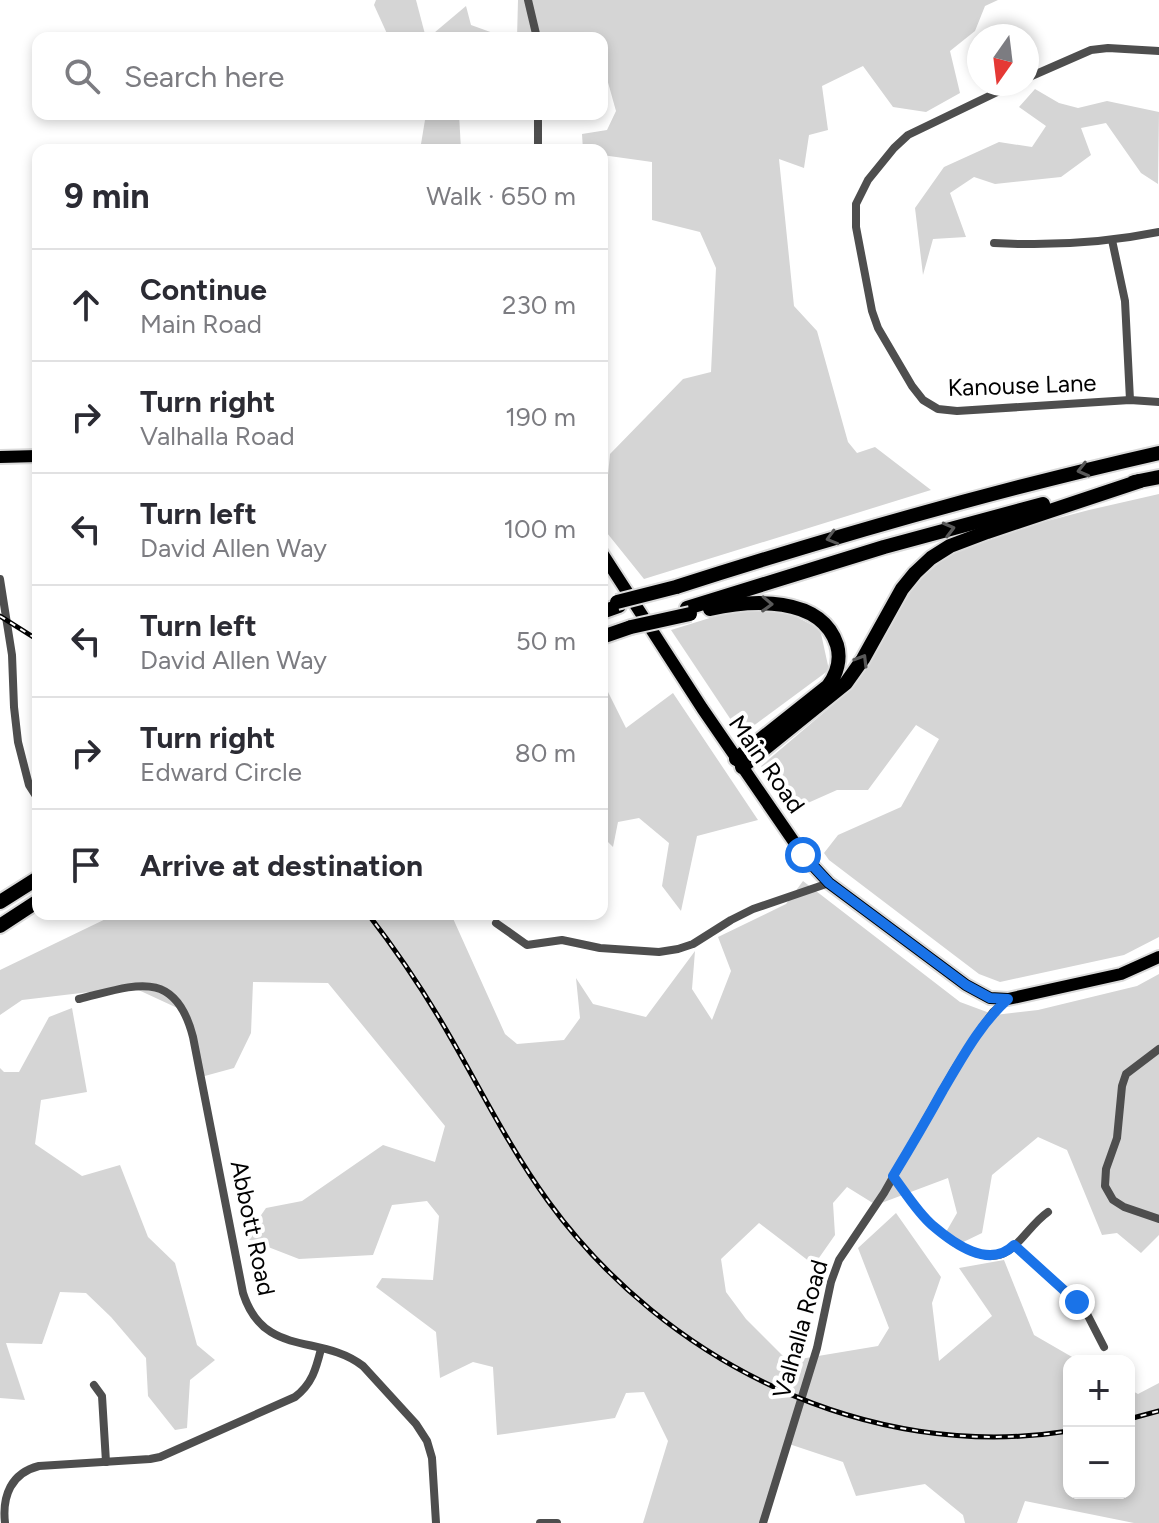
<!DOCTYPE html>
<html lang="en">
<head>
<meta charset="utf-8">
<style>
  :root { --surface:#fff; --page:#f7f7f7; --text:#2b2b33; --muted:#7c7c81; --line:#e1e1e2 }
  body { margin:0; font-family:Figtree,sans-serif; background:var(--page); color:var(--text) }
  .controls { position:absolute; right:24px; bottom:24px; display:grid; overflow:hidden; border-radius:16px; box-shadow:0 4px 12px #0003 }
  .controls button { width:72px; height:72px; display:grid; place-items:center; padding:0; border:0; border-bottom:2px solid var(--line); background:var(--surface); color:var(--text); font:40px sans-serif }
  .compass { position:absolute; left:967px; top:24px; width:72px; height:72px; border-radius:50%; background:var(--surface); box-shadow:0 4px 12px #0003; rotate:194deg }
  .stop { position:absolute; width:24px; height:24px; margin:-18px; border:6px solid #1a73e8; border-radius:50%; background:#fff }
  .stop.end { background:#1a73e8; border-color:#fff; box-shadow:0 2px 8px #0008 }
  .list { margin:0; padding:0; list-style:none }
  h2 { display:flex; justify-content:space-between; align-items:center; height:104px; margin:0; padding:0 32px; font-size:34px }
  h2 small { font-size:26px; font-weight:400; color:var(--muted) }
  .list li { display:grid; grid-template-columns:52px 1fr auto; gap:24px; align-items:center; box-sizing:border-box; height:112px; padding:0 32px; border-top:2px solid var(--line) }
  .list b { display:block; font-size:30px; white-space:nowrap }
  .list p { margin:0; font-size:26px; white-space:nowrap; color:var(--muted) }
  .list em { font-size:26px; font-style:normal; color:var(--muted) }
  .icon { flex:none; width:44px; height:44px; fill:none; stroke:currentColor; stroke-width:2; stroke-linecap:round; stroke-linejoin:round }
  .map { position:relative; flex:none; width:1159px; height:1523px; overflow:hidden }
  .search { position:absolute; background:var(--surface); box-shadow:0 4px 12px #0003; left:32px; top:32px; width:576px; height:88px; display:flex; align-items:center; gap:20px; box-sizing:border-box; padding:0 28px; border-radius:16px; color:var(--muted); font-size:30px }
  .panel { position:absolute; background:var(--surface); box-shadow:0 4px 12px #0003; left:32px; top:144px; width:576px; height:776px; border-radius:16px }
  .map>svg:first-child { display:block }
  .green { fill:#d5d5d5 }
  .lines { fill:none; stroke-linecap:round; stroke-linejoin:round }
  .primary-casing { stroke:#dbdbdb; stroke-width:16 }
  .motorway-casing { stroke:#dbdbdb; stroke-width:18 }
  .minor { stroke:#4e4e4e; stroke-width:8 }
  .primary { stroke:#000; stroke-width:12 }
  .motorway { stroke:#000; stroke-width:14 }
  .rail-casing { stroke:#000; stroke-width:5 }
  .rail { stroke:#fff; stroke-width:2; stroke-dasharray:6; stroke-linecap:butt }
  .motorway-bridge-casing { stroke:#dbdbdb; stroke-width:18; stroke-linecap:butt }
  .motorway-bridge { stroke:#000; stroke-width:14 }
  .oneway { stroke:#595959 }
  .route { stroke:#1a73e8; stroke-width:10 }
  .labels { text-anchor:middle; dominant-baseline:central; stroke-width:8; stroke-linejoin:round; paint-order:stroke }
  .street-label { font-size:24px; fill:#000; stroke:#fff }
</style>
</head>
<body>
<div class="map">
<svg width="1159" height="1523" viewBox="0 0 1159 1523">
  <rect width="100%" height="100%" fill="#fff"/>
  <g class="green">
    <path d="M376,0H416L426,38H389L374,5Z"/>
    <path d="M518,0H998L985,6L975,31L950,51L960,93L926,112L893,107L863,66L822,86L828,130L809,135L804,168L779,159L794,306L817,331L848,442L857,453L875,447L931,490L644,579L603,528L610,454L683,379L711,372L716,268L700,232L652,220V162L602,155V150H583L582,134L607,130L616,111L602,61V38H517Z"/>
    <path d="M466,6L471,25L507,38H428Z"/>
    <path d="M1035,89L1059,103L1078,108L1107,101L1159,112L1158,184L1141,173L1106,123L1081,128L1091,155L1061,177L995,184L974,177L950,193L966,237L933,239L923,275L915,208L944,167L999,142L1032,147L1046,126L1019,107Z"/>
    <path d="M426,114H459L461,150H420Z"/>
    <path d="M1159,494V937L1124,955L1000,982L979,974L829,860L824,853L838,835L901,807L939,739L916,725L868,790H837L792,810L761,766L842,697L859,678L901,602L920,579L945,558L967,544L1028,526L1089,510Z"/>
    <path d="M742,608L783,610L820,629L829,670L741,735L671,630Z"/>
    <path d="M602,680L626,728L673,693L758,820L697,836L681,911L662,886L669,843L639,818L618,822L613,847L602,836Z"/>
    <path d="M803,881L960,1002L995,1015L1038,1010L1137,986L1159,974V1235L1141,1253L1117,1233L1102,1235L1067,1150L1038,1137L992,1175L982,1233L953,1247L942,1239L957,1213L948,1178L876,1205L847,1187L833,1203L835,1235L814,1265L759,1223L721,1259L726,1292L746,1319L788,1361L878,1346L889,1328L858,1248L896,1213L941,1277L932,1303L939,1361L992,1316L959,1268L1004,1260L1034,1335L1079,1361H1069V1493H1129V1389L1138,1394L1159,1383V1523H1134L1025,1501L1017,1523H965L963,1515L925,1484L856,1496L843,1462L789,1444L761,1523H643L668,1441L644,1392L626,1393L615,1418L497,1435L493,1367L473,1362L440,1378L436,1332L376,1287L382,1278L433,1280L439,1216L427,1201L392,1205L373,1255L299,1259L245,1238L266,1208L302,1201L383,1145L435,1162L445,1126L328,983L253,982L251,1033L234,1068L201,1077L186,1012L132,987L22,1000L0,1015V970L116,914H451L505,1034L517,1044L564,1040L580,1018L576,978L593,1004L646,1017L695,951L692,989L712,1020L731,971L718,937L786,904Z"/>
    <path d="M72,1008L87,1092L41,1100L35,1144L82,1176L120,1165L148,1237L175,1263L197,1345L215,1360L190,1380L187,1428L175,1430L148,1396L146,1358L111,1317L86,1293L60,1292L42,1344L6,1343L25,1400L0,1398V1068L4,1072H19L49,1017Z"/>
  </g>
  <g class="lines">
    <defs>
      <g id="primary">
        <path d="M0,457L38,456"/>
        <path d="M602,553L702,708L803,855L829,883L966,985L990,998L1008,999L1121,974L1159,957"/>
      </g>
      <g id="motorway">
        <path d="M1134,482L1159,477"/>
        <path d="M676,587C835,536 996,490 1159,453"/>
        <path d="M687,608L884,547L1043,504"/>
        <path d="M710,609C750,600 821,595 837,645C841,659 837,674 828,686L736,759"/>
        <path d="M602,612L619,606"/>
        <path d="M602,637L631,627"/>
        <path d="M742,767L846,683L863,659L902,589L915,573L931,558L950,546L987,532L1140,481"/>
        <path d="M0,902L38,878"/>
        <path d="M0,926L38,901"/>
      </g>
    </defs>
    <use href="#primary" class="primary-casing"/>
    <use href="#motorway" class="motorway-casing"/>
    <g class="minor">
      <path d="M528,0L537,38"/>
      <path d="M1027,78L1091,50L1108,48L1159,51"/>
      <path d="M1014,84L908,135L894,148L868,180L856,204V227L872,311L878,328L912,386L923,400L938,409L957,411L1130,400L1159,402"/>
      <path d="M538,114V150"/>
      <path d="M1112,240L1125,301L1130,400"/>
      <path d="M994,243C1049,246 1105,243 1159,232"/>
      <path d="M0,579L12,655L14,707L18,742L29,785L38,799"/>
      <path d="M496,923L527,945L562,940L600,948L659,952L678,949L693,944L731,920L753,909L829,883"/>
      <path d="M79,999C133,986 175,966 193,1037L243,1293C264,1359 321,1333 363,1366L416,1424L427,1441L432,1458L436,1523"/>
      <path d="M1159,1049L1126,1074L1122,1086L1117,1138L1106,1169L1105,1186L1113,1200L1124,1207L1159,1219"/>
      <path d="M893,1176C905,1192 917,1212 932,1225C950,1240 984,1267 1008,1251C1022,1242 1032,1223 1048,1212"/>
      <path d="M1014,1245L1077,1302L1086,1312L1104,1347"/>
      <path d="M94,1385L102,1396L106,1462"/>
      <path d="M5,1523C2,1496 11,1473 39,1466L150,1459L160,1457L295,1397C312,1384 316,1369 321,1349"/>
      <path d="M540,1523H557"/>
      <path d="M763,1523L817,1348L831,1282L839,1260L884,1193L954,1070L980,1030L993,1012L1008,999"/>
    </g>
    <use href="#primary" class="primary"/>
    <use href="#motorway" class="motorway"/>
    <defs>
      <g id="rail">
        <path d="M0,616L38,640"/>
        <path d="M368,914C399,954 427,996 452,1040C483,1094 511,1150 548,1201C665,1362 868,1463 1069,1431"/>
        <path d="M1129,1419L1159,1411"/>
      </g>
    </defs>
    <use href="#rail" class="rail-casing"/>
    <use href="#rail" class="rail"/>
    <defs>
      <g id="motorway-bridge">
        <path d="M617,602L676,587"/>
        <path d="M631,627L690,614"/>
      </g>
    </defs>
    <use href="#motorway-bridge" class="motorway-bridge-casing"/>
    <use href="#motorway-bridge" class="motorway-bridge"/>
  </g>
  <defs><path id="oneway-chevron" d="M-2-3.5L2.5 0L-2 3.5" fill="none" stroke-width="1.6" stroke-linecap="round" stroke-linejoin="round" transform="scale(2)"/></defs>
  <g class="oneway">
    <use href="#oneway-chevron" transform="translate(1083 470) rotate(166)"/>
    <use href="#oneway-chevron" transform="translate(949 529) rotate(-15)"/>
    <use href="#oneway-chevron" transform="translate(832 538) rotate(164)"/>
    <use href="#oneway-chevron" transform="translate(767 604) rotate(2)"/>
    <use href="#oneway-chevron" transform="translate(862 660) rotate(-59)"/>
  </g>
  <g class="lines">
    <path class="route" d="M803,855L829,883L966,985L990,998L1008,999C980,1024 962,1058 943,1090C927,1119 910,1148 893,1176C905,1192 917,1212 932,1225C953,1243 989,1270 1014,1245L1077,1302"/>
  </g>
  <g class="labels">
    <g class="street-label">
      <text transform="translate(1022 385) rotate(-2)">Kanouse Lane</text>
      <text transform="translate(767 764) rotate(55)">Main Road</text>
      <text transform="translate(253 1228) rotate(78)">Abbott Road</text>
      <text transform="translate(800 1329) rotate(-74)">Valhalla Road</text>
    </g>
  </g>
</svg>
<div class="controls">
<button>+</button>
<button>−</button>
</div>
<svg class="compass" viewBox="-18 -18 36 36"><path d="M0-13l5 13h-10z" fill="#e53935"/><path d="M0 13l5-13h-10z" fill="#7c7c81"/></svg>
<div class="stop" style="left:803px;top:855px"></div>
<div class="stop end" style="left:1077px;top:1302px"></div>
<div class="search"><svg class="icon" aria-label="search" viewBox="0 0 24 24"><circle cx="10" cy="10" r="6"/><path d="M15 15l6 6"/></svg>Search here</div>
<section class="panel">
<h2>9 min<small>Walk · 650 m</small></h2>
<ul class="list">
<li><svg class="icon" aria-label="ahead" viewBox="0 0 24 24"><path d="M12 20V5M6 11l6-6 6 6"/></svg><div><b>Continue</b><p>Main Road</p></div><em>230 m</em></li>
<li><svg class="icon" aria-label="right" viewBox="0 0 24 24"><path d="M7 20v-9h11M14 6l5 5-5 5"/></svg><div><b>Turn right</b><p>Valhalla Road</p></div><em>190 m</em></li>
<li><svg class="icon" aria-label="left" viewBox="0 0 24 24"><path d="M17 20v-9H6M10 6l-5 5 5 5"/></svg><div><b>Turn left</b><p>David Allen Way</p></div><em>100 m</em></li>
<li><svg class="icon" aria-label="left" viewBox="0 0 24 24"><path d="M17 20v-9H6M10 6l-5 5 5 5"/></svg><div><b>Turn left</b><p>David Allen Way</p></div><em>50 m</em></li>
<li><svg class="icon" aria-label="right" viewBox="0 0 24 24"><path d="M7 20v-9h11M14 6l5 5-5 5"/></svg><div><b>Turn right</b><p>Edward Circle</p></div><em>80 m</em></li>
<li><svg class="icon" aria-label="arrive" viewBox="0 0 24 24"><path d="M6 21V4h12l-3 4 3 4H6"/></svg><div><b>Arrive at destination</b></div></li>
</ul>
</section>
</div>
</body>
</html>
